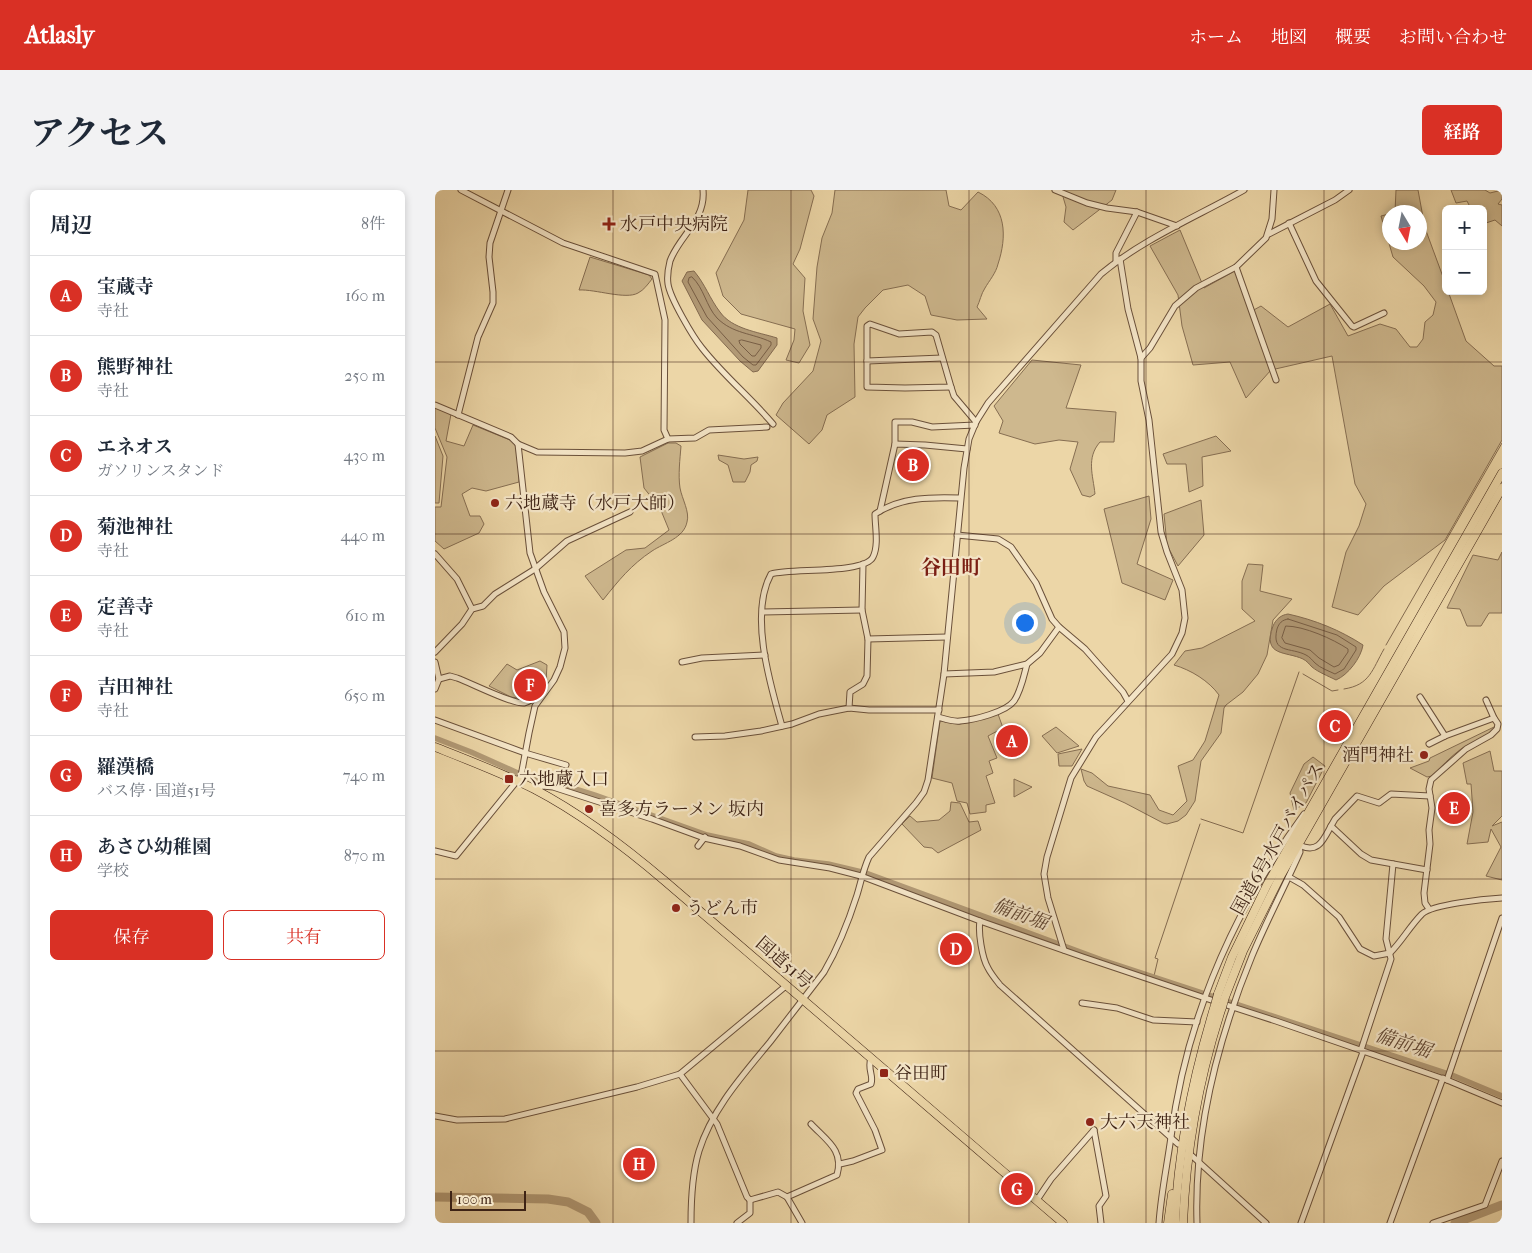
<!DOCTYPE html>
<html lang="ja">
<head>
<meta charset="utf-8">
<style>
  :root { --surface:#fff; --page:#f2f2f3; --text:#1f2937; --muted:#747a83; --line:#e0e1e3; --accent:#d93025 }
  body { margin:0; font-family:"IM FELL French Canon","Noto Serif JP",serif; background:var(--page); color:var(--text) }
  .controls { position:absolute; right:15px; top:15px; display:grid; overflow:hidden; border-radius:8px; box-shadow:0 2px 8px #0003 }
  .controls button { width:45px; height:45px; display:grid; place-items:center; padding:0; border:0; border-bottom:1px solid var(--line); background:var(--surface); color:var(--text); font:25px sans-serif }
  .compass { position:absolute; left:947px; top:15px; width:45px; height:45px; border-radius:50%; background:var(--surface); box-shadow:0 2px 8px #0003; rotate:170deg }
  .scale { position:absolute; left:15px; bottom:12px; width:76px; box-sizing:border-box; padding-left:5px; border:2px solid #3e2315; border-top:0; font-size:14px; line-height:18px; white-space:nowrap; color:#3e2315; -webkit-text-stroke:4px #f3e4c6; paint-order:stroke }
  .you { position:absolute; left:589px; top:432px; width:18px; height:18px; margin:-12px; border:4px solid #fff; border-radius:50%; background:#1a73e8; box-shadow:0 0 0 8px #1a73e833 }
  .badge { display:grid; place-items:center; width:32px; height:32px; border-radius:50%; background:var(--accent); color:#fff; font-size:16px; font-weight:700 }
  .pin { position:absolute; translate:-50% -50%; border:2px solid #fff; box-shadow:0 1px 5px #0006 }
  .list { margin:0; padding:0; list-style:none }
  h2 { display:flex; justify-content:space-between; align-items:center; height:65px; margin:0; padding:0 20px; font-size:21px }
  h2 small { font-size:16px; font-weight:400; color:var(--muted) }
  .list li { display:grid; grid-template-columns:32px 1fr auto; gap:15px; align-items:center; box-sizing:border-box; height:80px; padding:0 20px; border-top:1px solid var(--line) }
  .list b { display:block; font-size:19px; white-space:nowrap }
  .list p { margin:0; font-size:16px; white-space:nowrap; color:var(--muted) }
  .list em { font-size:16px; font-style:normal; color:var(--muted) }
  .actions { display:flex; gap:10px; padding:15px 20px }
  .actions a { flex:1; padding:11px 0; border:1px solid var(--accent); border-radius:8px; text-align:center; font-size:18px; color:var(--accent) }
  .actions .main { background:var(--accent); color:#fff }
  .map { position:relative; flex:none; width:1067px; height:1033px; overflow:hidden; border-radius:8px }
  header { display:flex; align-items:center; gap:30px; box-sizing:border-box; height:70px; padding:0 25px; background:var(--accent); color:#fff }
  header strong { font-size:24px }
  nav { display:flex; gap:28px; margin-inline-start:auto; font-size:18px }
  .intro { display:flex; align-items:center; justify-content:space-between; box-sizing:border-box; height:120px; padding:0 30px }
  h1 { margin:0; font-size:35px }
  .button { padding:12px 22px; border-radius:8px; background:var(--accent); color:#fff; font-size:18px; font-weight:700 }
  main { display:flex; gap:30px; padding:0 30px }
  aside { flex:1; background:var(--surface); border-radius:8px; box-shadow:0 2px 8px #0003 }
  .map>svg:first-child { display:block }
  .green { fill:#ceb88e; stroke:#866e52 }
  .water { fill:#b19975; stroke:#836a4f }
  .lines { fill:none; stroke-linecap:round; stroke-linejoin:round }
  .shore { stroke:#785e45; stroke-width:1 }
  .stream { stroke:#836a4f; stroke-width:1 }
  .canal { stroke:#b19975; stroke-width:5.5 }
  .river { stroke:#b19975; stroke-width:9 }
  .minor-casing { stroke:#6a503a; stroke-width:7 }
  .highway-casing { stroke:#3e2315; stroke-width:9 }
  .minor { stroke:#f3e4c6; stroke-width:5 }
  .highway { stroke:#ecd6a7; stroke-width:8 }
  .highway-bridge-casing { stroke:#3e2315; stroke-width:9; stroke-linecap:butt }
  .highway-bridge { stroke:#ecd6a7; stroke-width:8 }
  .grid { fill:none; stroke:#3e2315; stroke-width:1; stroke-opacity:0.55 }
  .poi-dot { fill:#8f2418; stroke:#f3e4c6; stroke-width:2 }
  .labels { text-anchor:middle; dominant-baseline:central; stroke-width:4.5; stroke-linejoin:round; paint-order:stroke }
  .poi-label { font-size:18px; fill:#3e2315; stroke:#f3e4c6; text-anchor:start }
  .street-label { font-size:18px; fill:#3e2315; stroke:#f3e4c6 }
  .water-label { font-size:19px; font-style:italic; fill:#604632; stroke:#f3e4c6 }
  .quarter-label { font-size:20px; font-weight:bold; fill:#7a1f14; stroke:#f3e4c6 }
</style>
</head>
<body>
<header>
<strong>Atlasly</strong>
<nav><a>ホーム</a><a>地図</a><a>概要</a><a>お問い合わせ</a></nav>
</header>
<div class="intro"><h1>アクセス</h1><a class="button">経路</a></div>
<main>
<aside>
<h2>周辺<small>8件</small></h2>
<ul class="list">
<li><span class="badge">A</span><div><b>宝蔵寺</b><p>寺社</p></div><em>160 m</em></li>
<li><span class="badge">B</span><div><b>熊野神社</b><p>寺社</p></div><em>250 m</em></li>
<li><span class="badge">C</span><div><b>エネオス</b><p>ガソリンスタンド</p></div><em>430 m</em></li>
<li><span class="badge">D</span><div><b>菊池神社</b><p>寺社</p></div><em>440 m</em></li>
<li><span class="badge">E</span><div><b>定善寺</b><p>寺社</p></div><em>610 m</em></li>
<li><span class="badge">F</span><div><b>吉田神社</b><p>寺社</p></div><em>650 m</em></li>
<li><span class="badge">G</span><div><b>羅漢橋</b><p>バス停 · 国道51号</p></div><em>740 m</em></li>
<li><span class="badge">H</span><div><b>あさひ幼稚園</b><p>学校</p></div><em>870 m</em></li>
</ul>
<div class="actions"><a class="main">保存</a><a>共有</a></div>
</aside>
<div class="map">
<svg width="1067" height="1033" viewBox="0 0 1067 1033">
  <rect width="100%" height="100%" fill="#ecd6a7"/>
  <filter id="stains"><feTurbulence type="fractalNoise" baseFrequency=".004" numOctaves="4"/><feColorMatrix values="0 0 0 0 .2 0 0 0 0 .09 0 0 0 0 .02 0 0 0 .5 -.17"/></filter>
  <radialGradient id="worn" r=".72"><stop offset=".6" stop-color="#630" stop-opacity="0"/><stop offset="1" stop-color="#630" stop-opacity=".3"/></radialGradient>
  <g class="green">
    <path d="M313,0H376L379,6L365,59L358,74L370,88L368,121L375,155L364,173L351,170L359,150L360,139L306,124L288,106L281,83L309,30Z"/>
    <path d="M400,0H511L514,16L526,20L543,2C572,16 572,47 563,74C561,83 554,91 550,98C546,104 545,111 542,117L552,129L522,130L496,125L490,106L473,95L448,100L430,118L423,127L419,154L420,207L392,225L387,240L374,254L341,225L348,213L378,181L386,151L378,129L382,77L387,48L397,23Z"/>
    <path d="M626,0H681L677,10L638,40L629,32L631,17Z"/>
    <path d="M961,0H983L990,38L1011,95V101H1013L1031,151L1059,176H1067V250L1010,350L949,396L923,425L897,417L911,362L924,336L931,314L920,294L897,166L836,180L811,208L795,172L758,175L747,136L743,105L715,56L745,40L769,98L800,81L815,122L826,116L853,137L895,114L913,146L945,134L961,139L975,157H982L988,149L990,132L998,125L1001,112L989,96L958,67L946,26L954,24V52H984V22H960Z"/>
    <path d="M1016,0H1050L1055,3L1067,0V9L1063,14L1067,15V36L1060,30L1048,34V19H1036L1032,11L1021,13Z"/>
    <path d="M155,67L214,85L217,89C213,94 209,100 203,103C191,110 160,99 144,100Z"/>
    <path d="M597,170L646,175L631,218L681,222L679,252H665C651,268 658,285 660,304L655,307L647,305L635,279L643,252L624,250L600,254L564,243L568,231L559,216Z"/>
    <path d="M0,217L16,224L11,251L29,256L38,235L75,250L84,258V292L51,301L37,298L27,304L35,326H45L49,334L44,343L9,359L0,351V317H6L12,267L0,238Z"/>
    <path d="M0,246L8,266L4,313H0Z"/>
    <path d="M781,246L796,261L767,267L768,296L754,302L751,274H732L728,264Z"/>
    <path d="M233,253H241L246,256C245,269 243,285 245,298C247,309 255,322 252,332C249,348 229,353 217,361C196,375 184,390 168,410L150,386L191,360L210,358L234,340L225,318L209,298L205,267Z"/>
    <path d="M283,265L309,269L323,267L322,271L316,275L315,282L310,292H298L293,275L284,270Z"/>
    <path d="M714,306L716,329L702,374L738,390L730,410L687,393L669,319Z"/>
    <path d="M766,310L769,345L743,376L732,355L729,324Z"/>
    <path d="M1067,362V423H1054L1046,436H1032L1025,419L1012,418L1038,365L1063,370Z"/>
    <path d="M813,374L828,375L825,401L857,409L838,430L832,465L823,484L808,502L791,515L789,518L786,543L766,571L760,611L751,625L743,631L732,634L728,633L690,613L652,596L649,591L646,579L657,583L673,596L715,605L724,620L738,625L752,611L743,576L758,570L770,551L784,505C774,491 756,480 739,475L750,461L767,458L820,431L807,419V391Z"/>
    <path d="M105,471L112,475L111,492L98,505L92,508H82L76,507L54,496L72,474L82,480Z"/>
    <path d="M563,524L568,538L553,546L562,568L554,571L558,583L551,586L560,613L551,615V622L535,624L532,613L522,611L517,593L497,588L505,531L525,534Z"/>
    <path d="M621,537L644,556L622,563L607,546Z"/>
    <path d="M1059,537L1060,538C1050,548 1037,552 1026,559C1015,567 1006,577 997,586L992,587L975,578L994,571L995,568Z"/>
    <path d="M647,559L637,576H624L623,564Z"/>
    <path d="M1055,561L1059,581H1067V626L1057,636L1067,632V690L1051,686L1066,657L1056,639L1053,652L1032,654L1038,622L1036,594H1032L1028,573Z"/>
    <path d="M878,567L890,576L871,613L859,620L855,603L869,574Z"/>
    <path d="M579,589L597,597L579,607Z"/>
    <path d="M516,612L525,613L534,632L543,631L546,640L503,663L497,658L489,657L467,634L475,626L482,632L504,630L515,621Z"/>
  </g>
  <g class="water">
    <path d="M259,81C270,94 275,109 285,122C297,139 323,142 342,148V155L323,181L318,182L305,171L267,130L247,91L252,82Z"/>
    <path d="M853,424C880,430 905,440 928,455C926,468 913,485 901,490C893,486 883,482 877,477C874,474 872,471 868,469C851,461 827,467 838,436C841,429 846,425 853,424Z"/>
  </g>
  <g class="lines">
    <g class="shore">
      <path d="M257,87C269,98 271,116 282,128C298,144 317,143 336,152V155L321,175H318L308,167L272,127L253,92L254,88Z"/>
      <path d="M307,150L326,155V158L320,166H317L305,154L304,151Z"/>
      <path d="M853,429L902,445L921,457V460L909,479L900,484C894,481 885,478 880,473C877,470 875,467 871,465C856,457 836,464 842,439C844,433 847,430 853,429Z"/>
      <path d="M851,436C869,436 898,449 913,459V462L904,475L899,477L884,468L875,460L850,453L847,448Z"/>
    </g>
    <g class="stream">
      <path d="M951,455L1067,253"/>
      <path d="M868,484L897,501L903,500"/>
      <path d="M909,499C935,495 937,480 949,459"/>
      <path d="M766,629L808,643L864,482"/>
      <path d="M719,786L723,769L720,768L765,634"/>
    </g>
    <g class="canal">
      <path d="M0,548L36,562L85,584"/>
      <path d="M89,585L122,593L160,605L272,645L314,654L341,666L359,670L393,674L431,683L667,770L1017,885L1067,906"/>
    </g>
    <g class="river">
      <path d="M0,1007L113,1009L133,1012L153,1022L161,1033"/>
      <path d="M1020,1033L1067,1015"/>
    </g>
    <defs>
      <g id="minor">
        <path d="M26,0L128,53L220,84L230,130L229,240L233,249"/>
        <path d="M268,0C271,30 244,46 235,71C233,79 232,87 233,94C235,108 258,147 267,158C288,185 316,208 338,234"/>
        <path d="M620,0L652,13L672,18L702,22L742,36"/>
        <path d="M854,33L881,91L917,136L919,137L949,123"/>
        <path d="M834,44L900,10L914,0"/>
        <path d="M681,71V63L702,22"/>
        <path d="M801,77L841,190"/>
        <path d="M435,134L464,144L497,142L501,145L516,197L470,198L432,197V136Z"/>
        <path d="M706,168L715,158L740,116L761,98L801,77L831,48L837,29L839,0"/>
        <path d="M432,171L507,168"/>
        <path d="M516,197L519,206L541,232"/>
        <path d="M0,215L76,247L83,254L102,262L190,263L207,261L233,249L260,248L274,240L332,237"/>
        <path d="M23,225L43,147L58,113V102L54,67L55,53L73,0"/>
        <path d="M460,254V232H477L497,237L540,235"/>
        <path d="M445,321L460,254L490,255L532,259"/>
        <path d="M522,345L563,349L576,357L601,393L617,429L624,437L650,459L688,502L693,511"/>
        <path d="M0,364L22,389L37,419"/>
        <path d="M328,422L427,420"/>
        <path d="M433,449L512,447"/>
        <path d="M0,462L27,434L37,419L48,416L60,404L100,379L132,351L195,322"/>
        <path d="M0,472L4,489L0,499"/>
        <path d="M247,472L267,468L330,465"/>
        <path d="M509,484L559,482L592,474L605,463L624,437"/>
        <path d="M4,489L15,486L22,488C36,493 77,514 89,513C97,511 104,505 110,501"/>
        <path d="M985,507L1010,546"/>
        <path d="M414,518L415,502L428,494L432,486L433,449L427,420L428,374"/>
        <path d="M503,527C510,529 518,532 525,531C539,530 571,522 579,511C586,501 589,485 592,474"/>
        <path d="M0,530L90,563L131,575"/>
        <path d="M347,536C335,494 314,424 336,384C356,378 430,384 438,367C444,355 440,337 440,324C466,307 495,307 525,308"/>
        <path d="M260,547L290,546L326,541L357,534L384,524L414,518L434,520H504"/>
        <path d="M994,554L1010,546L1059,528"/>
        <path d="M100,600L107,596L118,597L217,629L269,648L305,656L344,670L395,678L426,686L545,731L648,767L770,808L841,831L1012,890L1067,913"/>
        <path d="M896,636L900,629L922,606L944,613L956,604L995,606"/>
        <path d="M864,655C883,664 888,651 896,636L926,664L936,670L992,680"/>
        <path d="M263,656L270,647"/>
        <path d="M0,661L21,666L86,586L94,543L100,516L119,490L125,477L130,458L129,442L109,402L95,363L83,254"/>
        <path d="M854,687L868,695L904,727L925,759L939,766L955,763C967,751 975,736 987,724C998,714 1051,709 1067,708"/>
        <path d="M994,719L990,713L989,703L995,654L994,640L997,618L994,599L996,590L1031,559L1056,545L1062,539L1063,534L1059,528L1051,510"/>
        <path d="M545,731C543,742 547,768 553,778C556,784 561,790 565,795L743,954"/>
        <path d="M629,760L613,708L609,684L612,667L636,588L661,547L737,464L747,443L750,428L747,400L732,362L726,342L714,230L706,191V168L693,119L685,69"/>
        <path d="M647,813L682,818L718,830L762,832"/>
        <path d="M926,860L956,769L951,749L958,674"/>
        <path d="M245,884L282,934L312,1007L315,1010L343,1002L352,1007L367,1033"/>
        <path d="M1012,890L1067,728"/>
        <path d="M0,926L22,930L70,929L202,897L245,884L352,795"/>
        <path d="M659,940L671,1006L664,1016L666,1033"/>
        <path d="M756,965L831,1033"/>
        <path d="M405,974L418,971L447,960L440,940L421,903L423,899L436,894C439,885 432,880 436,868"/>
        <path d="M352,1007L402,985C409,960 392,951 376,934"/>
        <path d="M602,1010L616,989L659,940"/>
        <path d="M256,1033C256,1009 257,984 264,961C277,919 308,885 335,852C353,829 371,805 389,782C403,758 414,730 422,705C426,692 428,680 434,667L481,613L489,602L493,590L509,484L529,278L534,249L541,232L553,213L666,84C708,49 761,27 809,0"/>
        <path d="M302,1033L315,1023V1010"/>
        <path d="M724,1033C726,1004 732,976 736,947C751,829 799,720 869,624"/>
        <path d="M762,1033C759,943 783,849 817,766C832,730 850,696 865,662L864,655"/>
        <path d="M866,1033L928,862"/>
        <path d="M955,1033L1008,888"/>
        <path d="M998,1033L1050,1015L1067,971"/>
      </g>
      <g id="highway">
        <path d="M0,557C33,570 67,583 99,599C147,624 190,657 231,692L628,1033"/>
        <path d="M783,804L797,767L832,695L1067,283"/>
        <path d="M790,807L808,761L846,685L1067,298"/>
        <path d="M733,1033L737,1004"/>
        <path d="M740,1033C743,958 758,887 780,815"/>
        <path d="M748,1033C751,960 764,887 787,817"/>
      </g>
    </defs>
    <use href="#minor" class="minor-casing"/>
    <use href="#highway" class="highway-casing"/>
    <use href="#minor" class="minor"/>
    <use href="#highway" class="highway"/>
    <defs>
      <g id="highway-bridge">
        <path d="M780,815L783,804"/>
        <path d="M787,817L790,807"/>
      </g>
    </defs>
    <use href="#highway-bridge" class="highway-bridge-casing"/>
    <use href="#highway-bridge" class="highway-bridge"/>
  </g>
  <path class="grid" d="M178,0V1033M356,0V1033M534,0V1033M711,0V1033M889,0V1033M0,172H1067M0,344H1067M0,516H1067M0,689H1067M0,861H1067"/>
  <g class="poi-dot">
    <path d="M171.5 26.5h5v5h5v5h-5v5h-5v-5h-5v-5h5z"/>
    <circle cx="60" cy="313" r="5"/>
    <circle cx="989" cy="565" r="5"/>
    <rect x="69" y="584" width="10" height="10" rx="2.5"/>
    <circle cx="154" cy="619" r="5"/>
    <circle cx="241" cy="718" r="5"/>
    <rect x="444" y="878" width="10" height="10" rx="2.5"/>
    <circle cx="655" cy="932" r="5"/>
  </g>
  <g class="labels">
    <g class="poi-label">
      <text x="185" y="34">水戸中央病院</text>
      <text x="70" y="313">六地蔵寺（水戸大師）</text>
      <text x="979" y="565" text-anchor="end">酒門神社</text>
      <text x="84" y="589">六地蔵入口</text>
      <text x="164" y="619">喜多方ラーメン 坂内</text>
      <text x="251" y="718">うどん市</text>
      <text x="459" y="883">谷田町</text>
      <text x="665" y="932">大六天神社</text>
    </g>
    <g class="street-label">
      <text transform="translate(843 649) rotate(-61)">国道6号水戸バイパス</text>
      <text transform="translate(349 773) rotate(41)">国道51号</text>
    </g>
    <g class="water-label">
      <text transform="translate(585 724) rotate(20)">備前堀</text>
      <text transform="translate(968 853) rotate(18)">備前堀</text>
    </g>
    <g class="quarter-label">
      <text x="516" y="377">谷田町</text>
    </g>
  </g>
  <rect width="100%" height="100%" filter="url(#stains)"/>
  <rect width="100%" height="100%" fill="url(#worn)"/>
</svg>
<div class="controls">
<button>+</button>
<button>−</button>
</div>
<svg class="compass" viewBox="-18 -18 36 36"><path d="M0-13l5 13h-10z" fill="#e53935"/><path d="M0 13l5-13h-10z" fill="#747a83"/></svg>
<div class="scale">100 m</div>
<div class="you"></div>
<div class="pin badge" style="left:577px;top:551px">A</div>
<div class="pin badge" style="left:478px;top:275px">B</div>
<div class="pin badge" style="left:900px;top:536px">C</div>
<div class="pin badge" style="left:521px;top:759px">D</div>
<div class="pin badge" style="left:1019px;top:618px">E</div>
<div class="pin badge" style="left:95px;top:495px">F</div>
<div class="pin badge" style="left:582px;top:999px">G</div>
<div class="pin badge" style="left:204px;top:974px">H</div>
</div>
</main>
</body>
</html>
